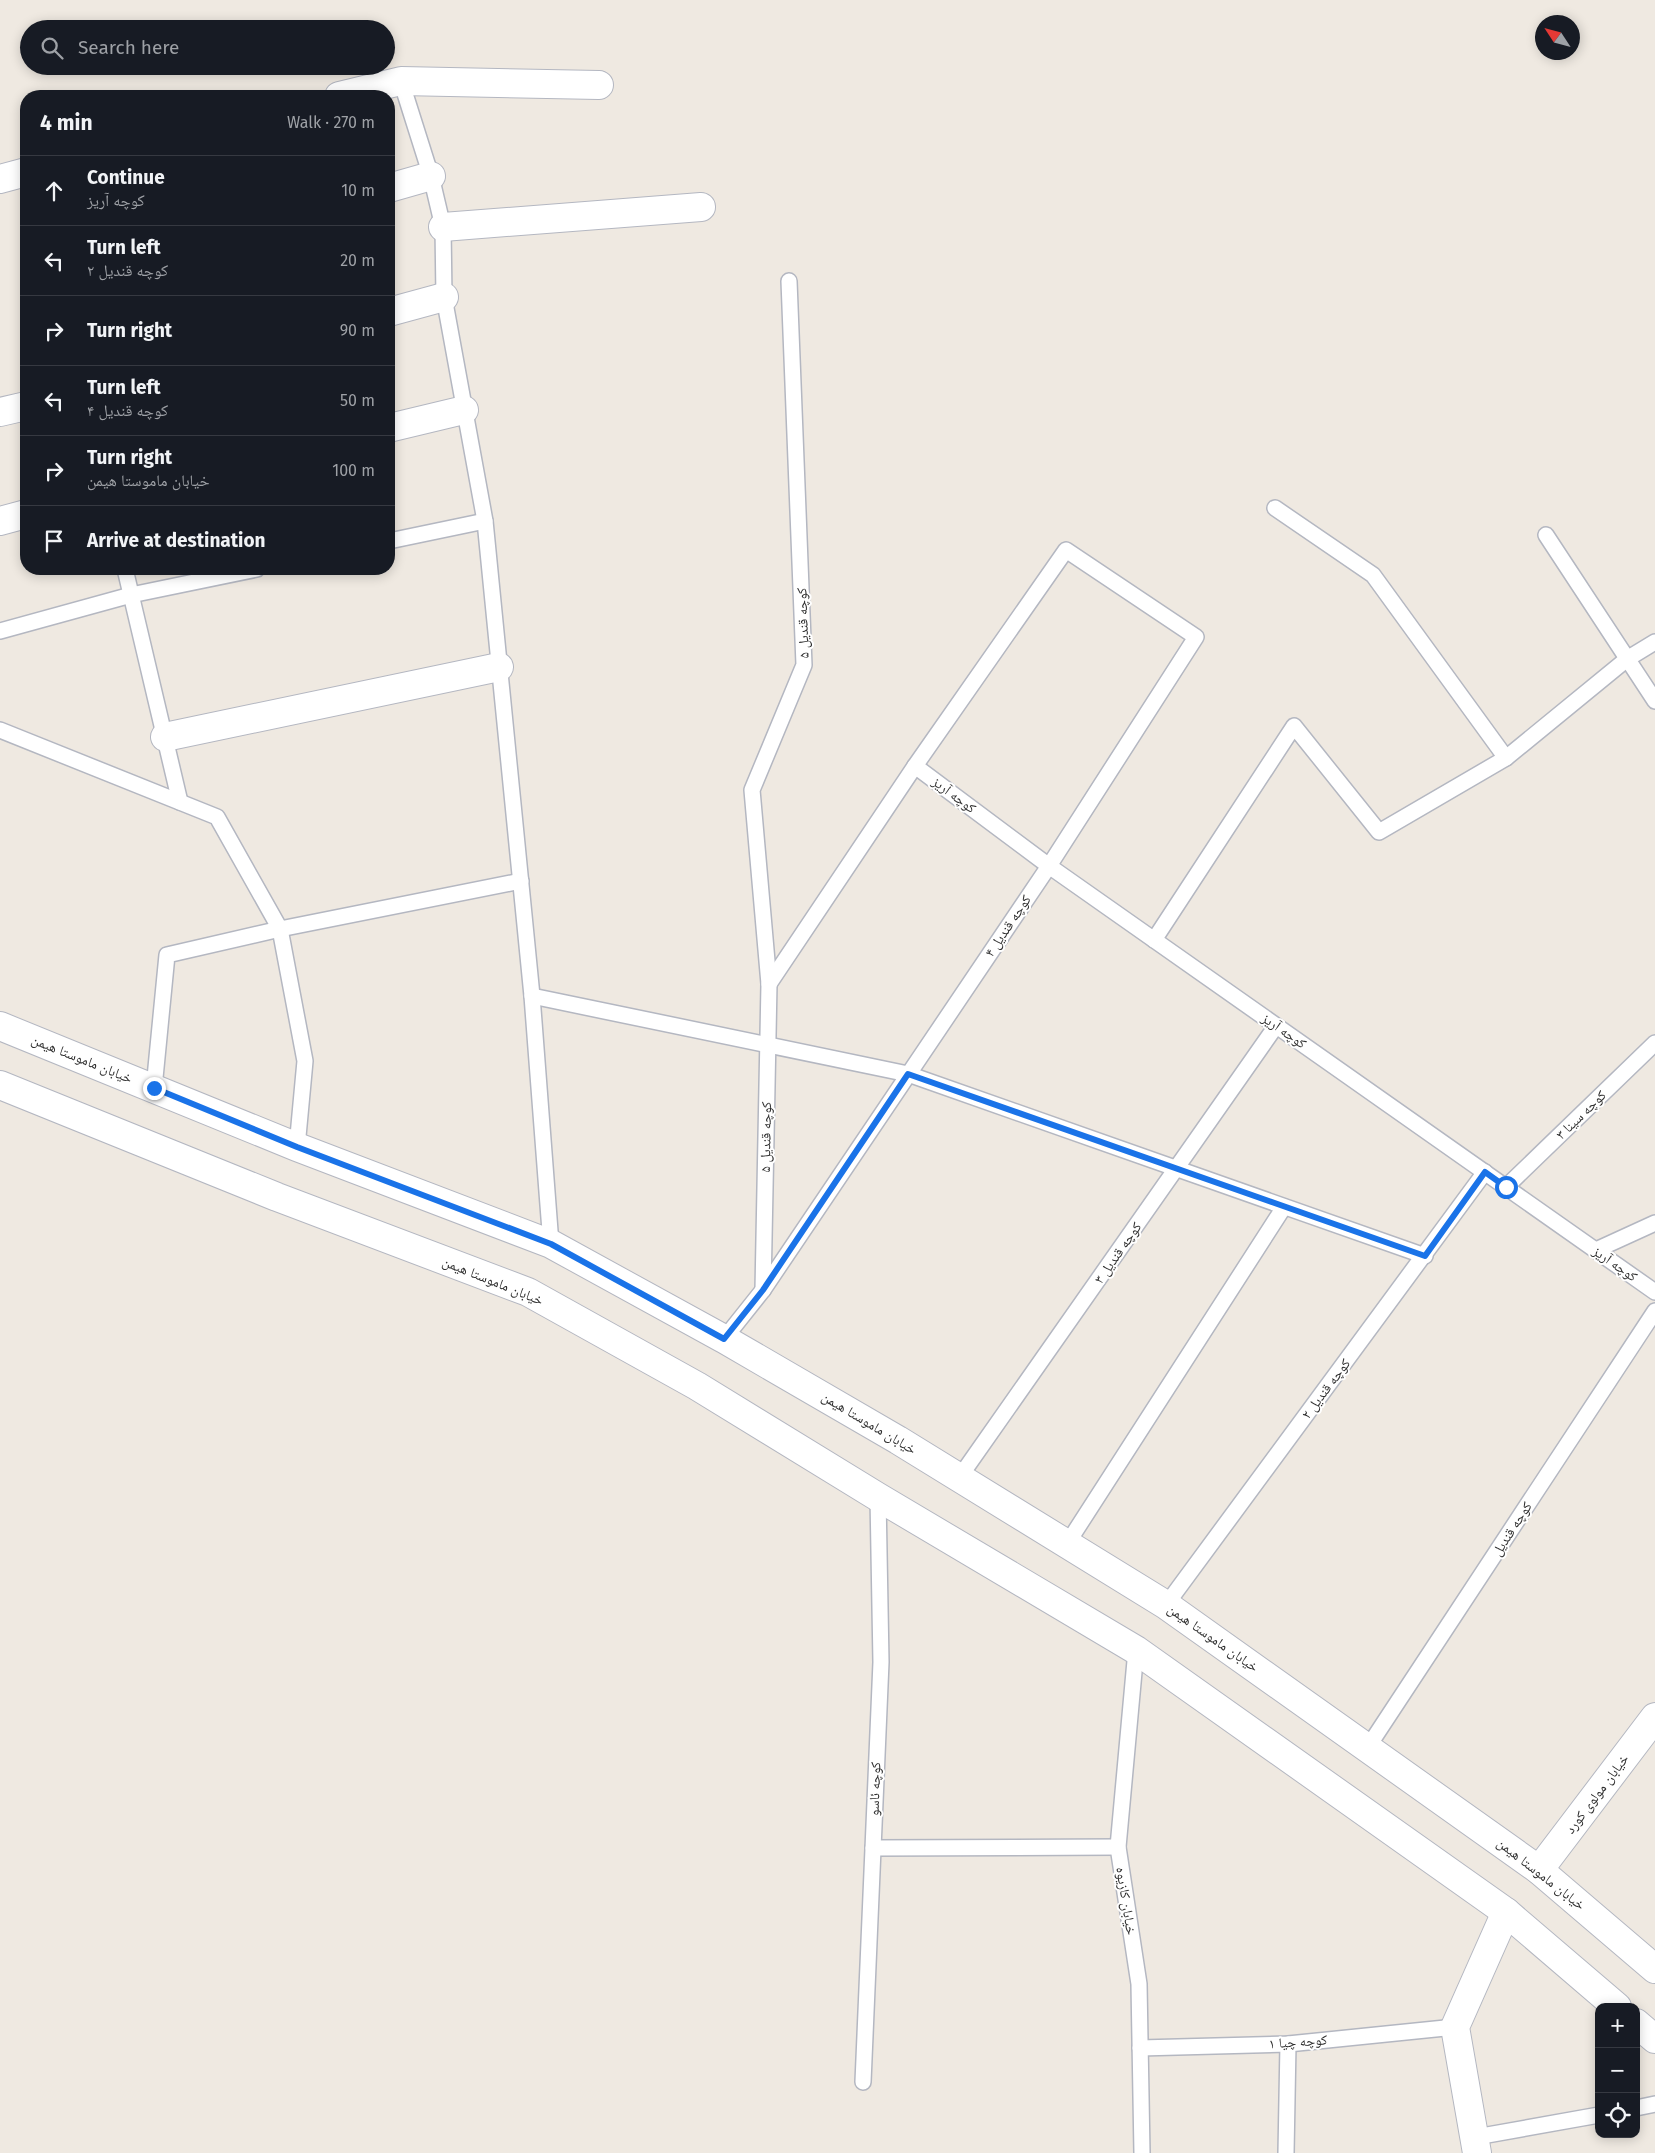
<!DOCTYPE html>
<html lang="en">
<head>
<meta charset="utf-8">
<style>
  :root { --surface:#171b24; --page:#20242c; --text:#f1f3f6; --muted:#9ea1a6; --line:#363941 }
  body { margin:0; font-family:"Fira Sans","Noto Naskh Arabic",sans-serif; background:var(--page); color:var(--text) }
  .controls { position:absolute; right:15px; bottom:15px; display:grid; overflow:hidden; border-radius:10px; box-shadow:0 2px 12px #0003 }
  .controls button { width:45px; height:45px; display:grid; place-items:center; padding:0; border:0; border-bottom:1px solid var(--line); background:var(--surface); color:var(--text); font:25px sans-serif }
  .compass { position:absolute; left:1535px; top:15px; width:45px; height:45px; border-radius:50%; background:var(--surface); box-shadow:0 2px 12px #0003; rotate:306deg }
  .stop { position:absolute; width:15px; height:15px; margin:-11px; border:4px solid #1a73e8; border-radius:50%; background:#fff }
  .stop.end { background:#1a73e8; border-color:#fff; box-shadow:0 1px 5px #0008 }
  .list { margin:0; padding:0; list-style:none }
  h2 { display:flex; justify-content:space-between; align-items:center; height:65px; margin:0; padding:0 20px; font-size:21px }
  h2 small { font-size:16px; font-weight:400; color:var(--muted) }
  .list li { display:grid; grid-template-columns:32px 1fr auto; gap:15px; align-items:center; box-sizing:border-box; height:70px; padding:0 20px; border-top:1px solid var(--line) }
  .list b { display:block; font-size:19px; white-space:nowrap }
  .list p { margin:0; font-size:16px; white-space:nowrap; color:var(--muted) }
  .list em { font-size:16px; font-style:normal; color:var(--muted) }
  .icon { flex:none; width:28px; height:28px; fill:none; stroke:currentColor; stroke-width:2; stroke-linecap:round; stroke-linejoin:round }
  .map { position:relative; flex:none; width:1655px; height:2153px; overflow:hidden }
  .search { position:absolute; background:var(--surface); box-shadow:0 2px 12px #0003; left:20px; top:20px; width:375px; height:55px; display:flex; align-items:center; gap:12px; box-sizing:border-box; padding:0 18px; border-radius:28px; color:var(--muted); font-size:19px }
  .panel { position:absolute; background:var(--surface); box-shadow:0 2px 12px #0003; left:20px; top:90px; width:375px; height:485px; border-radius:20px }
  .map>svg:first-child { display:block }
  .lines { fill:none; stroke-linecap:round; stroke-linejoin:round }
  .service-casing { stroke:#b4b7c1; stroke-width:18 }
  .minor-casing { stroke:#b4b7c1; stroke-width:30 }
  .service { stroke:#fff; stroke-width:15 }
  .minor { stroke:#fff; stroke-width:28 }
  .route { stroke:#1a73e8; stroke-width:6 }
  .labels { text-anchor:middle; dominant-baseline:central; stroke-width:4; stroke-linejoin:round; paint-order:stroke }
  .street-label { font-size:14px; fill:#2e2e2e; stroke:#fff }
</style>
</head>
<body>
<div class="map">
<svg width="1655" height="2153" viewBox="0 0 1655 2153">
  <rect width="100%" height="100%" fill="#efe9e1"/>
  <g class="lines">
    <defs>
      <g id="service">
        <path d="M401,81L431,176L443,227L444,297L485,521L532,996L551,1244"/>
        <path d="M1275,508L1373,575L1506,758"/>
        <path d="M1546,535L1655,701"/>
        <path d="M389,541L485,521"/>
        <path d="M125,569L180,802"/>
        <path d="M0,631L131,595L257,569"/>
        <path d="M0,730L217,817L280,929L305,1061L297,1147"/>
        <path d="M915,766L1049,866L1655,1292"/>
        <path d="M1154,940L1294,726L1379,832L1506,758L1627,659L1655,642"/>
        <path d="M532,996L908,1074L1425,1256"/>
        <path d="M154,1088L167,955L280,929L521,881"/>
        <path d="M1506,1187L1655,1043"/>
        <path d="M1596,1250L1655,1223"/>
        <path d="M763,1290L769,984L752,790L804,665L789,281"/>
        <path d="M724,1339L763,1290L1049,866L1196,637L1066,550L915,766L769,984"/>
        <path d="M959,1478L1276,1026"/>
        <path d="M1067,1544L1284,1207"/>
        <path d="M1166,1605L1485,1172"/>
        <path d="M1136,1650L1118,1847L1139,1984L1142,2153"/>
        <path d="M1368,1747L1655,1311"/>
        <path d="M873,1848L1118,1847"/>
        <path d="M1140,2048L1288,2044L1455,2027"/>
        <path d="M863,2082L881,1662L878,1497"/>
        <path d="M1636,2108L1655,2104"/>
        <path d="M1476,2137L1599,2115"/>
        <path d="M1286,2153L1288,2044"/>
      </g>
      <g id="minor">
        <path d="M339,96L401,81L599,85"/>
        <path d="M0,179L26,172"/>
        <path d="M389,188L431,176"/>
        <path d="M443,227L701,207"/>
        <path d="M389,312L444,297"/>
        <path d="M0,412L26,406"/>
        <path d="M389,428L464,410"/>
        <path d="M0,521L26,514"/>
        <path d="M165,737L499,667"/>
        <path d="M0,1026L297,1147L551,1244L724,1339L898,1440L1166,1605L1539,1870L1655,1969"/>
        <path d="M0,1085L277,1197L528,1292L697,1386L878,1497L1136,1650L1506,1912L1617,2007"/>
        <path d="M1539,1870L1655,1717"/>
        <path d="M1636,2023L1655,2039"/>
        <path d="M1477,2153L1455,2027L1506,1912"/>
      </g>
    </defs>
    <use href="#service" class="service-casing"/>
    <use href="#minor" class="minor-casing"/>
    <use href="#service" class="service"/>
    <use href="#minor" class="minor"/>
  </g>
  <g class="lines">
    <path class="route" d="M154,1088L297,1147L551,1244L724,1339L763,1290L908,1074L1425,1256L1485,1172L1506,1187"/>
  </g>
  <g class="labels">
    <g class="street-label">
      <text transform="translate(803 623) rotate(-92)">کوچه قندیل ۵</text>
      <text transform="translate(954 795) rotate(37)">کوچه آریز</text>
      <text transform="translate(1008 926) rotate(-56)">کوچه قندیل ۴</text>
      <text transform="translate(1284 1031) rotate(35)">کوچه آریز</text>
      <text transform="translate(82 1059) rotate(22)">خیابان ماموستا هیمن</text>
      <text transform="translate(1581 1115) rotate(-44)">کوچه سینا ۳</text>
      <text transform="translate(766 1137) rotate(-89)">کوچه قندیل ۵</text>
      <text transform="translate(1118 1253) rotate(-55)">کوچه قندیل ۳</text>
      <text transform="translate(1615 1264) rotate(35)">کوچه آریز</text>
      <text transform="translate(493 1281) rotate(22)">خیابان ماموستا هیمن</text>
      <text transform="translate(1326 1389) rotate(-53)">کوچه قندیل ۲</text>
      <text transform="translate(869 1423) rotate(31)">خیابان ماموستا هیمن</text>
      <text transform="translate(1512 1529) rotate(-57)">کوچه قندیل</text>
      <text transform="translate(1213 1638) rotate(35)">خیابان ماموستا هیمن</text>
      <text transform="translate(875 1789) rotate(-88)">کوچه ئاسو</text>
      <text transform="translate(1597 1794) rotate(-53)">خیابان مولوی کورد</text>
      <text transform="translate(1541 1874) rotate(38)">خیابان ماموستا هیمن</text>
      <text transform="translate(1126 1901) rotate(81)">خیابان کازیوه</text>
      <text transform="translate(1298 2042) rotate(-4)">کوچه چیا ۱</text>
    </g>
  </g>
</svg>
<div class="controls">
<button>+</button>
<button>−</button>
<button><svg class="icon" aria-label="locate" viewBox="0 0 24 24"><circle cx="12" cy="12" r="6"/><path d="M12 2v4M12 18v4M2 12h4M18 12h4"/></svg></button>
</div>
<svg class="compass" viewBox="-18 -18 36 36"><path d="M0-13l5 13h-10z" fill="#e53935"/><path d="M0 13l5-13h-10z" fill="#9ea1a6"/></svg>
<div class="stop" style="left:1506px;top:1187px"></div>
<div class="stop end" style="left:154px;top:1088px"></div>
<div class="search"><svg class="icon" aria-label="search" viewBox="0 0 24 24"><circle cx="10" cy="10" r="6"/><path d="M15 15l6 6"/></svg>Search here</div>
<section class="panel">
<h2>4 min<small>Walk · 270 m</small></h2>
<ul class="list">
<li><svg class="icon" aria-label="ahead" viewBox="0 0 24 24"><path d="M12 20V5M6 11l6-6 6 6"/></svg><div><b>Continue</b><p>کوچه آریز</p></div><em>10 m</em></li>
<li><svg class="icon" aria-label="left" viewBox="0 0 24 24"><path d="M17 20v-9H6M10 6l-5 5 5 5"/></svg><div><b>Turn left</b><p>کوچه قندیل ۲</p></div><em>20 m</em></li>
<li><svg class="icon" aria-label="right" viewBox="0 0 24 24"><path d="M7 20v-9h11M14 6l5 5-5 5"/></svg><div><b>Turn right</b></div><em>90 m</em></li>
<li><svg class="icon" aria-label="left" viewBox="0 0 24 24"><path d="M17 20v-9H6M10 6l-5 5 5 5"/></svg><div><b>Turn left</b><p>کوچه قندیل ۴</p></div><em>50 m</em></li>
<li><svg class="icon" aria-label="right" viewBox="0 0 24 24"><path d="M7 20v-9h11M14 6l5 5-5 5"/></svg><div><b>Turn right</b><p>خیابان ماموستا هیمن</p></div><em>100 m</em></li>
<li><svg class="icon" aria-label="arrive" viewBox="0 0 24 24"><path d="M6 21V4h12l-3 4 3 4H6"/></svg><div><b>Arrive at destination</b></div></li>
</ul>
</section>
</div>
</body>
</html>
